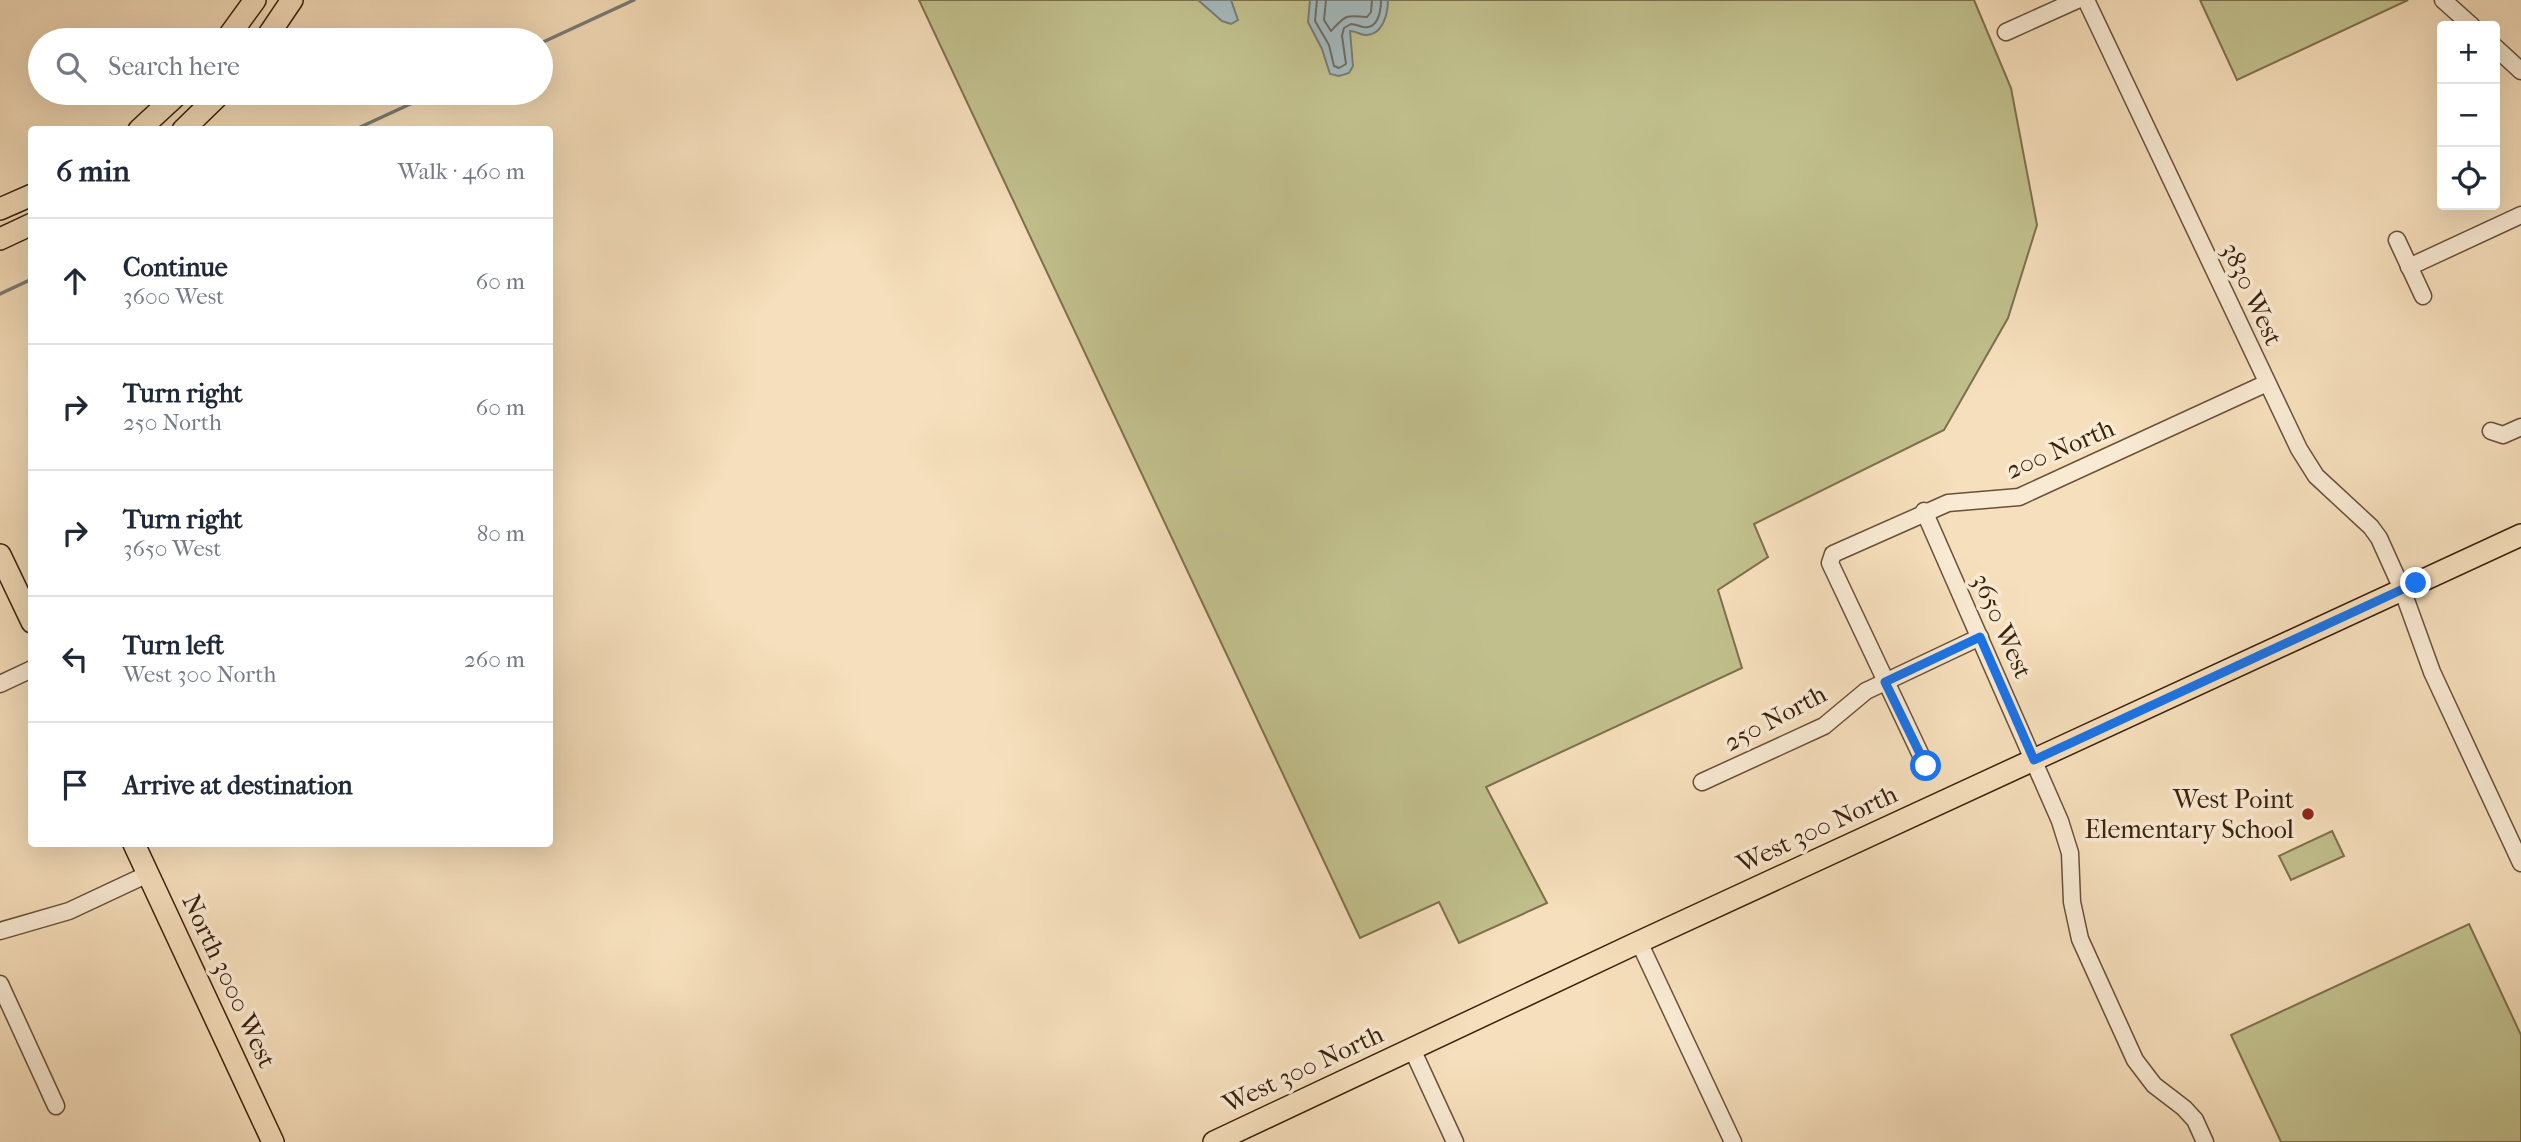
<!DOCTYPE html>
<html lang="en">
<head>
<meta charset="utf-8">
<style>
  :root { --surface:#fff; --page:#f2f2f3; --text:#1f2937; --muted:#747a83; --line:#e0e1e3 }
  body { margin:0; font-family:"IM FELL French Canon",serif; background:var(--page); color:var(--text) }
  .controls { position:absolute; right:21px; top:21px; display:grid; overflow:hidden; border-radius:7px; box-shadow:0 7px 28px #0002 }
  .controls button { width:63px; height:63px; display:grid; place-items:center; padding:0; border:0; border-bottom:2px solid var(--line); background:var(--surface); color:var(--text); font:35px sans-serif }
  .stop { position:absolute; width:21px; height:21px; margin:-16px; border:5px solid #1a73e8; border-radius:50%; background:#fff }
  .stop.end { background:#1a73e8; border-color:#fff; box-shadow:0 2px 7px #0008 }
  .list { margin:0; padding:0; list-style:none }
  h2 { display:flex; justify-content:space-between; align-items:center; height:91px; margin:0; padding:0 28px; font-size:30px }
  h2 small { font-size:23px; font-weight:400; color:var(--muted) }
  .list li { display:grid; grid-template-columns:46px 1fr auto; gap:21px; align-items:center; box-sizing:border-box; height:126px; padding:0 28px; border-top:2px solid var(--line) }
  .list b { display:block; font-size:26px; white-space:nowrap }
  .list p { margin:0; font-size:23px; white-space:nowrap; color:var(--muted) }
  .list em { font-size:23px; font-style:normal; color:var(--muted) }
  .icon { flex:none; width:38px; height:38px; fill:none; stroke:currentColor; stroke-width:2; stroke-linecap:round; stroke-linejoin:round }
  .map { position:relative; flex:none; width:2521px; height:1142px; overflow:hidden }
  .search { position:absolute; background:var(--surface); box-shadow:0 7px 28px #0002; left:28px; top:28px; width:525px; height:77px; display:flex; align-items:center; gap:18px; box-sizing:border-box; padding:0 24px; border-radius:38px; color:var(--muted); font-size:26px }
  .panel { position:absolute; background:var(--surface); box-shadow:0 7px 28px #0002; left:28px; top:126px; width:525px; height:721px; border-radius:7px }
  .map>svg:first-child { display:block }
  .green { fill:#c1c08d; stroke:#7e704d; stroke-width:2 }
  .water { fill:#a3b9bc; stroke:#797c76; stroke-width:2 }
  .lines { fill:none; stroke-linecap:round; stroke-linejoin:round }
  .shore { stroke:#6e6d64; stroke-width:2 }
  .stream { stroke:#797c76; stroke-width:3.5 }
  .minor-casing { stroke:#695039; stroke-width:19 }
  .major-casing { stroke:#3a210d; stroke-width:24 }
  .minor { stroke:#f9ead3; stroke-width:16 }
  .major { stroke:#f6dfbc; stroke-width:21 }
  .route { stroke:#1a73e8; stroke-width:9 }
  .poi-dot { fill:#8f2418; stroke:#f9ead3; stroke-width:2.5 }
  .labels { text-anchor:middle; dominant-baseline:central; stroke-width:7; stroke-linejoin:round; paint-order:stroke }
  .street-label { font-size:26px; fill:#3a210d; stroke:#f9ead3 }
  .poi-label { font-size:26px; fill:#3a210d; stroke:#f9ead3; text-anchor:end }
</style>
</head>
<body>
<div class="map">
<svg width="2521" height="1142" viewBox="0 0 2521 1142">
  <rect width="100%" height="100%" fill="#f6dfbc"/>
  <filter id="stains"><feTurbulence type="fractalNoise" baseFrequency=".00286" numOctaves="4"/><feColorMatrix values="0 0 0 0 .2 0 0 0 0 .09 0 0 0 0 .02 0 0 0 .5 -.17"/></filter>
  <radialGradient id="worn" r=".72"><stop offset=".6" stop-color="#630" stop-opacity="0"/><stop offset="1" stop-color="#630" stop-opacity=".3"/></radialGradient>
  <g class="green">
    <path d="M919,0H1974L2011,88L2037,225L2008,318L1944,430L1754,524L1768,557L1718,590L1742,668L1486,787L1547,903L1459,943L1439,902L1360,938Z"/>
    <path d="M2200,0H2408L2237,80Z"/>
    <path d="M2332,831L2344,856L2291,880L2279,856Z"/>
    <path d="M2469,924L2521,1035V1142H2281L2231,1035Z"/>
  </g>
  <g class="water">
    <path d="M1198,0H1231L1238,20L1231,24L1222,21Z"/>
    <path d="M1310,0H1388C1388,13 1383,35 1366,35C1361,35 1355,31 1350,31L1353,66L1349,73L1339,76L1330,74L1322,49L1308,22Z"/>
  </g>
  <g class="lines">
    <g class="shore">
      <path d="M1317,0L1315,21L1329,45L1334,66L1339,68L1346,64L1342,36L1344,28L1351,24C1355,24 1359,26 1363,27C1378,30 1381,11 1381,0"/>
      <path d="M1326,0L1324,20L1331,31C1346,15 1344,15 1367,17L1371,12L1372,0"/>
    </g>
    <g class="stream">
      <path d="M541,43L634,0"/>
      <path d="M354,130L434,93"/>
      <path d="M0,294L32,279"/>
    </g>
    <defs>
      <g id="minor">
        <path d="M2086,0L2299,449L2316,476L2371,527L2379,538L2402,589L2432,672L2521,863"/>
        <path d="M2443,0L2472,26"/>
        <path d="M2006,32L2077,0"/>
        <path d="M2495,47L2521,71"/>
        <path d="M2397,240L2423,296"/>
        <path d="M2409,267L2521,215"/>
        <path d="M2491,431L2503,435L2521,427"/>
        <path d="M1924,511L2060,821L2070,853L2072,902L2080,939L2135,1060L2154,1085L2184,1108L2195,1120L2205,1142"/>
        <path d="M0,684L32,669"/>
        <path d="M1926,766L1830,563L1833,554L1948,503L2019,497L2267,383"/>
        <path d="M1702,782L1824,726L1866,691L1980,637"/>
        <path d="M0,931L69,911L148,874"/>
        <path d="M1639,942L1733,1142"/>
        <path d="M0,984L56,1106"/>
        <path d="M1412,1049L1455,1142"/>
      </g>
      <g id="major">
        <path d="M226,40L255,0"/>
        <path d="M265,40L292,0"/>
        <path d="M139,130L179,93"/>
        <path d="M183,130L221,93"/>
        <path d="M0,209L32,195"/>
        <path d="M0,239L32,224"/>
        <path d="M0,555L32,622"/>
        <path d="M134,844L273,1142"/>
        <path d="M1214,1142L1639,942L2521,535"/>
      </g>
    </defs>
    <use href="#minor" class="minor-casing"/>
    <use href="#major" class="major-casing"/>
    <use href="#minor" class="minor"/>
    <use href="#major" class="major"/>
  </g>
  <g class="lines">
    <path class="route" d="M1926,766L1885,682L1980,637L2034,760L2416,583"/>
  </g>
  <circle class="poi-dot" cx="2308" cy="814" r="7"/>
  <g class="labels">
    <g class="street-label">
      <text transform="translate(2252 294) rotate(65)">3830 West</text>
      <text transform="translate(2060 449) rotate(-23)">200 North</text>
      <text transform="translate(2002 626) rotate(66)">3650 West</text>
      <text transform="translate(1775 718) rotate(-28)">250 North</text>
      <text transform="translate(1817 829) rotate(-25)">West 300 North</text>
      <text transform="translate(229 981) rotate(65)">North 3000 West</text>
      <text transform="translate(1303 1069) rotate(-25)">West 300 North</text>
    </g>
    <g class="poi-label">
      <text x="2294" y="799">West Point<tspan x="2294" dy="30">Elementary School</tspan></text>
    </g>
  </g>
  <rect width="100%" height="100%" filter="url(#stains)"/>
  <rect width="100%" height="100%" fill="url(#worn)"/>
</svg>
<div class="controls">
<button>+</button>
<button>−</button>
<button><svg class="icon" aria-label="locate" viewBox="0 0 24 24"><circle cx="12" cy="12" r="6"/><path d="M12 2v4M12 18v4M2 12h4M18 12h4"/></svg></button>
</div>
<div class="stop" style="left:1926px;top:766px"></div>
<div class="stop end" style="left:2416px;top:583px"></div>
<div class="search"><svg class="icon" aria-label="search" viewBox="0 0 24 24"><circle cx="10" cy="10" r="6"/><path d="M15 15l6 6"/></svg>Search here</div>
<section class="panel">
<h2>6 min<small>Walk · 460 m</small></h2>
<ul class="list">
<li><svg class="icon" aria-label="ahead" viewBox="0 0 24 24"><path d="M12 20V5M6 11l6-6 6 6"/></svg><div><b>Continue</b><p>3600 West</p></div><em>60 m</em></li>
<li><svg class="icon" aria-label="right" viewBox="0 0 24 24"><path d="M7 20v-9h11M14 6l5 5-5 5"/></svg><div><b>Turn right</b><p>250 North</p></div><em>60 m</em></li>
<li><svg class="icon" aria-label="right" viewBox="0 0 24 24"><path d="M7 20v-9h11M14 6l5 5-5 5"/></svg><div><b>Turn right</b><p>3650 West</p></div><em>80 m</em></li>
<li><svg class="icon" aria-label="left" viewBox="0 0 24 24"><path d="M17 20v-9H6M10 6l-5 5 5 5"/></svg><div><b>Turn left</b><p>West 300 North</p></div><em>260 m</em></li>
<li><svg class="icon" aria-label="arrive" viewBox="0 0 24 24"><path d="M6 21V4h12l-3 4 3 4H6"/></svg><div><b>Arrive at destination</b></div></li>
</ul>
</section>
</div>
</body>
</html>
